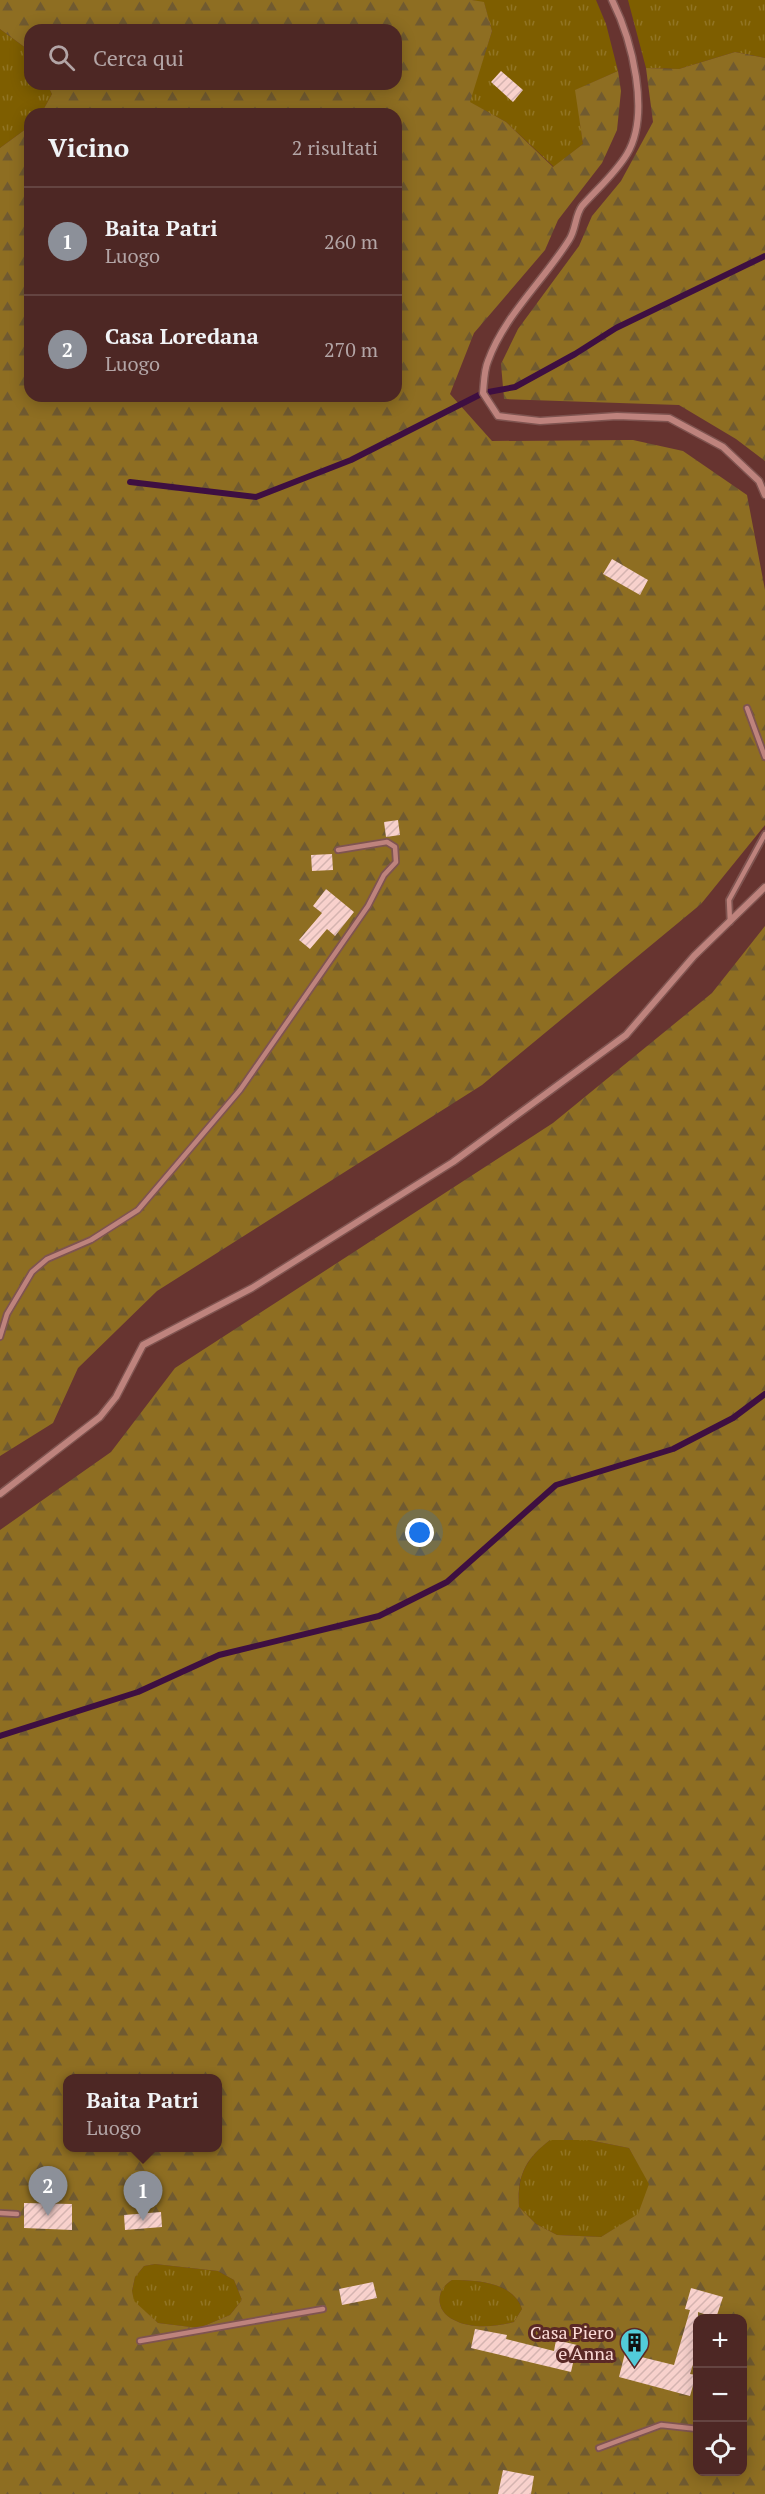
<!DOCTYPE html>
<html lang="it">
<head>
<meta charset="utf-8">
<style>
  :root { --surface:#4d2724; --page:#573331; --text:#f1f3f6; --muted:#b3a5a6; --line:#644441; --accent:#8c9099 }
  body { margin:0; font-family:"PT Serif",serif; background:var(--page); color:var(--text) }
  .controls { position:absolute; right:18px; bottom:18px; display:grid; overflow:hidden; border-radius:12px; box-shadow:0 3px 15px #0003 }
  .controls button { width:54px; height:54px; display:grid; place-items:center; padding:0; border:0; border-bottom:2px solid var(--line); background:var(--surface); color:var(--text); font:30px sans-serif }
  .you { position:absolute; left:420px; top:1533px; width:21px; height:21px; margin:-15px; border:4px solid #fff; border-radius:50%; background:#1a73e8; box-shadow:0 0 0 9px #1a73e833 }
  .badge { display:grid; place-items:center; width:39px; height:39px; border-radius:50%; background:var(--accent); color:#fff; font-size:20px; font-weight:700 }
  .pin { position:absolute; translate:-50% -50px; filter:drop-shadow(0 2px 3px #0008) }
  .pin::after { content:''; position:absolute; top:32px; width:21px; height:18px; background:inherit; clip-path:polygon(0 0,100% 0,50% 100%) }
  .popup { position:absolute; left:63px; top:2074px; width:159px; height:78px; box-sizing:border-box; display:grid; place-content:center; border-radius:12px; background:var(--surface); filter:drop-shadow(0 2px 4px #0005); font-size:20px; white-space:nowrap; color:var(--muted) }
  .popup b { font-size:22px; color:var(--text) }
  .popup::after { content:''; position:absolute; left:50%; top:100%; margin-left:-12px; border:12px solid transparent; border-top-color:var(--surface) }
  .list { margin:0; padding:0; list-style:none }
  h2 { display:flex; justify-content:space-between; align-items:center; height:78px; margin:0; padding:0 24px; font-size:26px }
  h2 small { font-size:20px; font-weight:400; color:var(--muted) }
  .list li { display:grid; grid-template-columns:39px 1fr auto; gap:18px; align-items:center; box-sizing:border-box; height:108px; padding:0 24px; border-top:2px solid var(--line) }
  .list b { display:block; font-size:22px; white-space:nowrap }
  .list p { margin:0; font-size:20px; white-space:nowrap; color:var(--muted) }
  .list em { font-size:20px; font-style:normal; color:var(--muted) }
  .icon { flex:none; width:33px; height:33px; fill:none; stroke:currentColor; stroke-width:2; stroke-linecap:round; stroke-linejoin:round }
  .map { position:relative; flex:none; width:765px; height:2494px; overflow:hidden }
  .search { position:absolute; background:var(--surface); box-shadow:0 3px 15px #0003; left:24px; top:24px; width:378px; height:66px; display:flex; align-items:center; gap:15px; box-sizing:border-box; padding:0 21px; border-radius:18px; color:var(--muted); font-size:22px }
  .panel { position:absolute; background:var(--surface); box-shadow:0 3px 15px #0003; left:24px; top:108px; width:378px; height:294px; border-radius:18px }
  .map>svg:first-child { display:block }
  .grass { fill:url(#grass-tufts) }
  .forest { fill:url(#forest-firs); fill-rule:evenodd }
  .lines { fill:none; stroke-linecap:round; stroke-linejoin:round }
  .stream { stroke:#3e0f41; stroke-width:6 }
  .building { fill:url(#building-hatch) }
  .service-casing { stroke:#7f5450; stroke-width:8 }
  .minor-casing { stroke:#7f5450; stroke-width:9 }
  .service { stroke:#be837d; stroke-width:4.5 }
  .minor { stroke:#be837d; stroke-width:6 }
  .labels { text-anchor:middle; dominant-baseline:central; stroke-width:6; stroke-linejoin:round; paint-order:stroke }
  .poi-label { font-size:18px; fill:#fbdad6; stroke:#5b2926; text-anchor:end }
</style>
</head>
<body>
<div class="map">
<svg width="765" height="2494" viewBox="0 0 765 2494">
  <defs>
    <pattern id="grass-tufts" width="24" height="20" patternUnits="userSpaceOnUse" patternTransform="scale(1.5)"><rect width="24" height="20" fill="#7e5e00"/><path d="M3 7l-1-3M5 7V3M7 7l1-3M15 17l-1-3M17 17v-4M19 17l1-3" fill="none" stroke="#917424"/></pattern>
    <pattern id="forest-firs" width="22" height="20" patternUnits="userSpaceOnUse" patternTransform="scale(1.5)"><rect width="22" height="20" fill="#8e6e22"/><path d="M5 1l3.5 6h-7zM16 11l3.5 6h-7z" fill="#705a30"/></pattern>
    <pattern id="building-hatch" width="6" height="6" patternUnits="userSpaceOnUse" patternTransform="scale(1.5)"><rect width="6" height="6" fill="#f8d1cc"/><path d="M-1 1l2-2M0 6l6-6M5 7l2-2" fill="none" stroke="#d5b4b0"/></pattern>
  </defs>
  <rect width="100%" height="100%" fill="#673430"/>
  <g class="grass">
    <path d="M472,0H596L606,24L618,71L576,90L583,144L554,167L506,122L469,102L492,31L484,3Z"/>
    <path d="M628,0H765V58L735,52L679,69L646,68Z"/>
    <path d="M0,29L30,51V84H47L52,94L41,114H30V126L0,148Z"/>
    <path d="M550,2140H589L629,2148L650,2184L638,2215L601,2237L557,2235L536,2224L519,2207C517,2176 525,2159 550,2140Z"/>
    <path d="M155,2264L218,2271L234,2280L242,2300L230,2315L199,2328L158,2323L133,2301L132,2291L135,2277L144,2266Z"/>
    <path d="M452,2280C477,2280 513,2282 522,2309L514,2322C497,2327 470,2329 454,2320C435,2311 435,2290 452,2280Z"/>
  </g>
  <g class="forest">
    <path d="M0,0H472L484,2L492,31L470,102L506,122L553,167L583,144L575,90L618,71L621,91L617,130L602,163L558,220L545,250L474,333L450,394L492,441L633,440L683,451L747,495L765,590V825L701,904L482,1085L157,1291L78,1368L53,1423L0,1456V148L30,126V396H396V114H41L52,94L47,84H396V30H30V51L0,29Z"/>
    <path d="M735,52L765,58V461L736,439L679,405L504,399L501,364L518,329L579,246L592,216L621,181L653,122L646,68L679,69Z"/>
    <path d="M765,926V2494H0V1530L111,1452L175,1368L553,1123L712,993ZM68,2078H218V2148H68ZM550,2140H589L629,2148L649,2184L638,2214L601,2237L557,2235L536,2224L519,2207C517,2176 525,2159 550,2140ZM155,2264L218,2271L234,2280L242,2300L230,2315L199,2328L158,2323L134,2301L132,2291L135,2277L144,2266ZM452,2280C477,2280 513,2282 522,2309L514,2322C497,2327 470,2329 454,2320C435,2311 435,2290 452,2280ZM698,2318H742V2472H698Z"/>
  </g>
  <g class="lines">
    <g class="stream">
      <path d="M130,482L256,497L351,460L483,393L515,387L575,354L616,328L765,256"/>
      <path d="M0,1736L138,1692L219,1655L379,1616L447,1582L556,1485L673,1449L733,1418L765,1394"/>
    </g>
  </g>
  <g class="building">
    <path d="M501,71L523,90L513,102L491,82Z"/>
    <path d="M612,559L648,580L640,595L603,574Z"/>
    <path d="M398,820L400,835L386,837L384,822Z"/>
    <path d="M332,854L333,870L312,871L311,855Z"/>
    <path d="M326,889L354,912L335,936L327,929L310,949L299,940L322,913L313,906Z"/>
    <path d="M24,2203L72,2204V2230L24,2228Z"/>
    <path d="M161,2212L162,2227L125,2230L124,2215Z"/>
    <path d="M373,2282L377,2298L342,2305L339,2289Z"/>
    <path d="M691,2288L723,2297L716,2318L698,2312V2349L690,2374L696,2375L690,2396L619,2377L625,2353L674,2365L690,2310L685,2309Z"/>
    <path d="M475,2329L507,2335L506,2339L554,2351L556,2340L577,2345L571,2372L471,2348Z"/>
    <path d="M503,2470L534,2476L531,2494H498Z"/>
  </g>
  <g class="lines">
    <defs>
      <g id="service">
        <path d="M747,708L765,757"/>
        <path d="M730,922L729,900L765,834"/>
        <path d="M0,1337L7,1314L32,1272L47,1259L91,1240L138,1210L201,1136L240,1090L368,906L384,875L396,862L395,847L387,842L338,850"/>
        <path d="M0,2213L17,2214"/>
        <path d="M140,2341L323,2309"/>
        <path d="M599,2448L661,2425L698,2429"/>
      </g>
      <g id="minor">
        <path d="M612,0C632,40 651,114 627,154C615,174 597,189 582,206C575,215 576,230 569,240C544,280 504,316 488,361C484,370 484,383 483,393L498,416L540,421L617,416L669,418L723,447L759,481L765,495"/>
        <path d="M0,1494L100,1417L116,1397L143,1345L252,1288L453,1162L626,1035L694,956L765,887"/>
      </g>
    </defs>
    <use href="#service" class="service-casing"/>
    <use href="#minor" class="minor-casing"/>
    <use href="#service" class="service"/>
    <use href="#minor" class="minor"/>
  </g>
  <defs>
    <symbol id="building-pin" viewBox="-11 -11 22 30"><path d="M0 17L-7.5 6A9.5 9.5 0 1 1 7.5 6Z" fill="#52cbd9" stroke="#5b2926"/><path d="M-4-6H4V6H1V3H-1V6H-4ZM-2.5-4.3h1.7v1.8h-1.7ZM.8-4.3h1.7v1.8H.8ZM-2.5-1h1.7V.8h-1.7ZM.8-1h1.7V.8H.8Z" fill="#111"/></symbol>
  </defs>
  <g fill-rule="evenodd">
    <use href="#building-pin" x="618" y="2326" width="33" height="45"/>
  </g>
  <g class="labels">
    <g class="poi-label">
      <text x="614" y="2332">Casa Piero<tspan x="614" dy="21">e Anna</tspan></text>
    </g>
  </g>
</svg>
<div class="controls">
<button>+</button>
<button>−</button>
<button><svg class="icon" aria-label="locate" viewBox="0 0 24 24"><circle cx="12" cy="12" r="6"/><path d="M12 2v4M12 18v4M2 12h4M18 12h4"/></svg></button>
</div>
<div class="you"></div>
<div class="pin badge" style="left:143px;top:2221px">1</div>
<div class="popup"><b>Baita Patri</b>Luogo</div>
<div class="pin badge" style="left:48px;top:2216px">2</div>
<div class="search"><svg class="icon" aria-label="search" viewBox="0 0 24 24"><circle cx="10" cy="10" r="6"/><path d="M15 15l6 6"/></svg>Cerca qui</div>
<section class="panel">
<h2>Vicino<small>2 risultati</small></h2>
<ul class="list">
<li><span class="badge">1</span><div><b>Baita Patri</b><p>Luogo</p></div><em>260 m</em></li>
<li><span class="badge">2</span><div><b>Casa Loredana</b><p>Luogo</p></div><em>270 m</em></li>
</ul>
</section>
</div>
</body>
</html>
